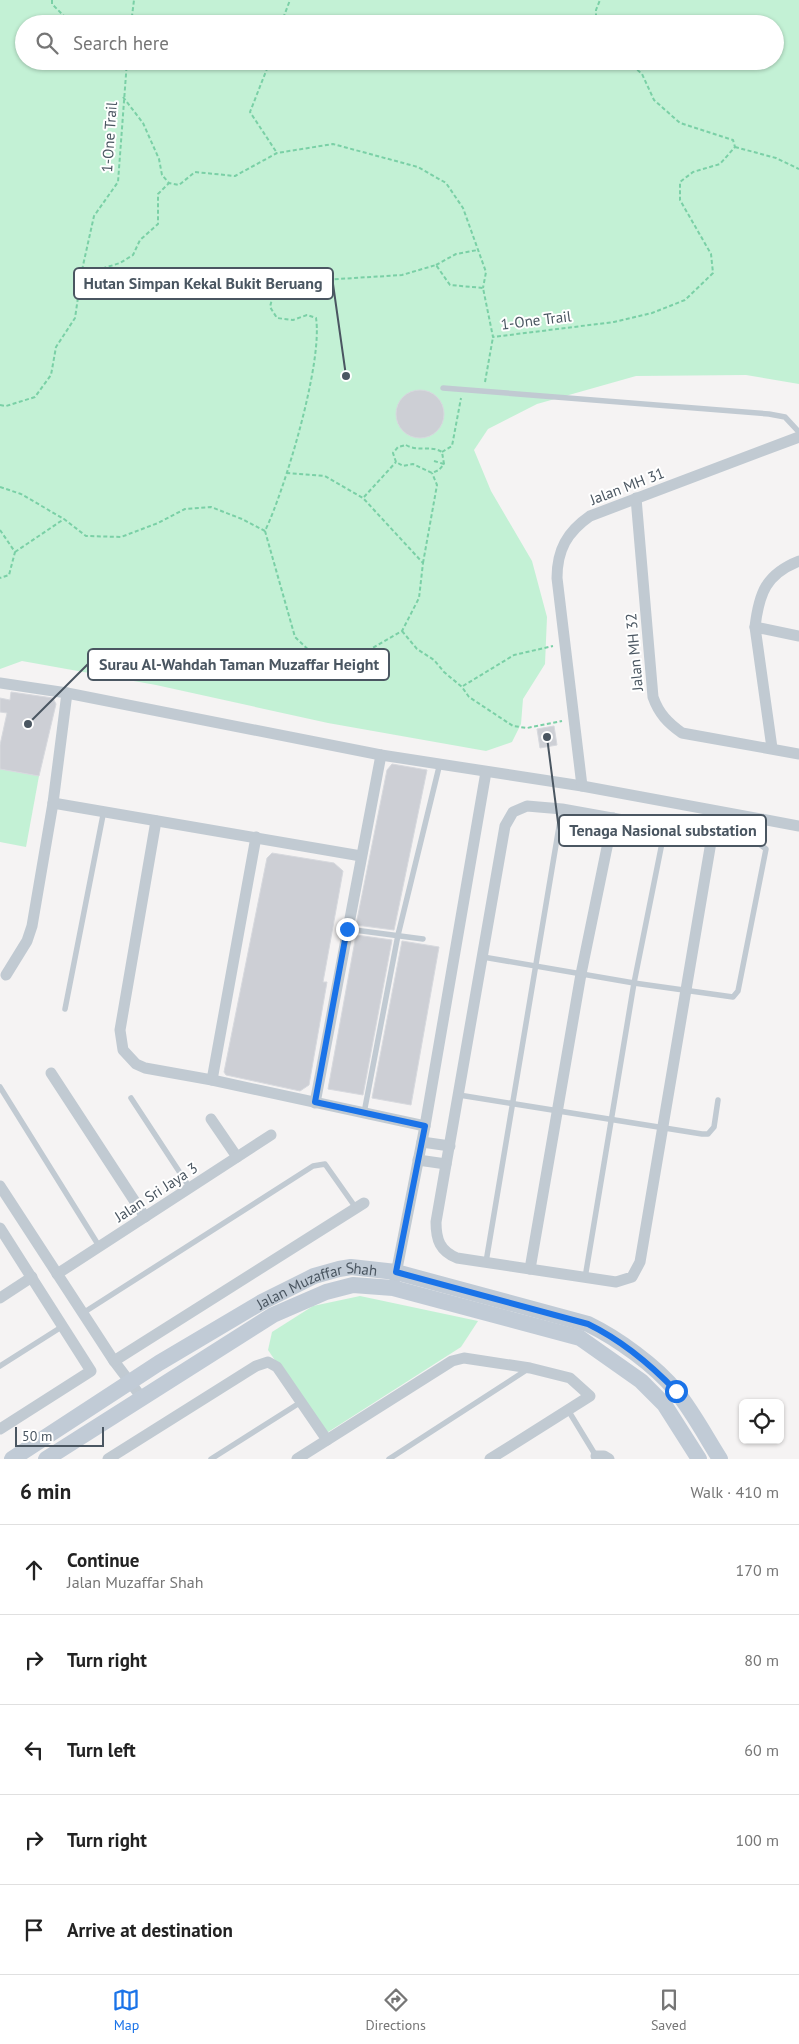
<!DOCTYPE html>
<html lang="en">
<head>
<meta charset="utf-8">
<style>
  :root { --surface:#fff; --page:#f2f2f2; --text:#222; --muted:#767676; --line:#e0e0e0; --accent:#1a73e8 }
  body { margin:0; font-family:"PT Sans",sans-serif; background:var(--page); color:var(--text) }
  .controls { position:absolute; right:15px; bottom:15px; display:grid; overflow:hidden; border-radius:8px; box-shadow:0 1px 4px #0004 }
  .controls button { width:45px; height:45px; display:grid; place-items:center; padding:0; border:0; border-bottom:1px solid var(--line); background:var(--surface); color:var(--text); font:25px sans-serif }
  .scale { position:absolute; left:15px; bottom:12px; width:89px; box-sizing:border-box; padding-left:5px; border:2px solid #4a5661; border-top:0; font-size:14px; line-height:18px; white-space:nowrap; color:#4a5661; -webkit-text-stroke:4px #fff; paint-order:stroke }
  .stop { position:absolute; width:15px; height:15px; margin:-11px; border:4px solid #1a73e8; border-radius:50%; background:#fff }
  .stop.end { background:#1a73e8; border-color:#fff; box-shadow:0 1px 5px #0008 }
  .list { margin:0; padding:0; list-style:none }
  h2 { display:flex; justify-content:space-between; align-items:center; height:65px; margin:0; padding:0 20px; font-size:21px }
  h2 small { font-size:16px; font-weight:400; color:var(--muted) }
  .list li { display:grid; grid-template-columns:32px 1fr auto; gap:15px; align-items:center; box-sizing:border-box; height:90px; padding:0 20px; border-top:1px solid var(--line) }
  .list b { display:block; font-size:19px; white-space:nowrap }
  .list p { margin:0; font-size:16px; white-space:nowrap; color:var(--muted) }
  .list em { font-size:16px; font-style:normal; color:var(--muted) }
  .icon { flex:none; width:28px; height:28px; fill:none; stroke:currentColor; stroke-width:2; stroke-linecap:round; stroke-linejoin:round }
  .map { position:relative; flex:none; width:799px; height:1459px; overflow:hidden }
  .search { position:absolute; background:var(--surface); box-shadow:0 1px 4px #0004; left:15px; right:15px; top:15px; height:55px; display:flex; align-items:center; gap:12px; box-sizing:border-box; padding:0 18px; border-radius:28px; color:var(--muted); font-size:19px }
  .sheet { height:515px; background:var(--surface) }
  nav { display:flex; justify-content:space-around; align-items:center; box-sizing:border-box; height:70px; border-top:1px solid var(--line); background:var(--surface); font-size:14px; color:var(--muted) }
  nav a { display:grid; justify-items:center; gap:2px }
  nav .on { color:var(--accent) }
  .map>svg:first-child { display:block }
  .green { fill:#c3f1d5; fill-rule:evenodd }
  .building { fill:#cdcfd5; stroke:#d7d9de }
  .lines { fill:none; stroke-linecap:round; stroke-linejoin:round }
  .path { stroke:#7ad0a6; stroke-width:2; stroke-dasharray:4 2.5; stroke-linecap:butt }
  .lane { stroke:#c1cad2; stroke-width:5.5 }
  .street { stroke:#c1cad2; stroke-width:11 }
  .secondary { stroke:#c1cbd6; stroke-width:16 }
  .route { stroke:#1a73e8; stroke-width:6 }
  .labels { text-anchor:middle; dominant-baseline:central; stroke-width:4; stroke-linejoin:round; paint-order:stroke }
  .street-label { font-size:15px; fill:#4a5661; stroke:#fff }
  .leader { fill:none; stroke:#4a5661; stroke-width:2 }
  .callout-dot { fill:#4a5661; stroke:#fff; stroke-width:2 }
  .callout { fill:#fff; stroke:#4a5661; stroke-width:2 }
  .callout-label { font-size:16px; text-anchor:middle; font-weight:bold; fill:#4a5661 }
</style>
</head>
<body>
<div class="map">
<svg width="799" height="1459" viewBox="0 0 799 1459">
  <rect width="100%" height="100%" fill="#f5f3f3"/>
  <g class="green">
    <path d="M0,0H799V384L746,375L636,376L537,404L488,429L474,450L491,491L532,561L547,617L545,664L523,699L521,724L512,742L486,751L328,723L156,685L22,661L0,669ZM24,24H775V61H24Z"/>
    <path d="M0,769L39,776L26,847L0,842Z"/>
    <path d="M360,1296L478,1321L461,1347L325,1434L268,1350L272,1332L313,1306Z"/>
  </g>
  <g class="building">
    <circle cx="420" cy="414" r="24"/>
    <path d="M11,692L53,698L56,704L39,776L0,769V745L7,713L0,712V698L10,700Z"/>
    <path d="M554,726L557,745L540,748L537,729Z"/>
    <path d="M392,764L427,770L394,930L356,925L387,770Z"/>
    <path d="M272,853L334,863L343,871L323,982H327L309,1085L300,1091L226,1075L224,1072L267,858Z"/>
    <path d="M356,935L392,940L363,1095L328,1089Z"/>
    <path d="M402,941L439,947L411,1105L372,1098Z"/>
  </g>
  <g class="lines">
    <g class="path">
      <path d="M52,0V4L72,24"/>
      <path d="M131,24L134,0"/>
      <path d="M281,24L290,0"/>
      <path d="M596,24V10L600,0"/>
      <path d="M270,61L250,112L277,153"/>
      <path d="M123,97L143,123L159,159L162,175L169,183L179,185L195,172L235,176L277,153L333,144L418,167L446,183L463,208L486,272L483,288"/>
      <path d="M735,147L776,158L799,169"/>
      <path d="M436,265L456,254L478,250"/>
      <path d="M83,270L104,268L120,263L133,255L140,240L158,224V194L169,183"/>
      <path d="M485,382L493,337"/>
      <path d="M0,405L6,406L35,397L51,375L56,347L75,318L82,270L94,216L118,182L127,61"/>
      <path d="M406,445C418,452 431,445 442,452L444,464L439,470L432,473L413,464L403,466L396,462L393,453L398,447Z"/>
      <path d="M442,452L452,446L461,398"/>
      <path d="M434,461L444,464"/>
      <path d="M0,487L21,494L64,519L86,536L121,537L158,523L185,509L211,507L242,519L265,531C285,489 323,363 316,318L307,315L293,320L277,318L270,307L274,291L291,282L402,275L436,265L450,285L483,288L493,337L614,322L652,313L685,300L713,273L711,254L680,200V182L693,172L720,164L735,147L733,140L680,123L654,100L642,74L634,67L616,64L614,61"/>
      <path d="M364,497L396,462"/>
      <path d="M0,530L15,552L9,575L0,578"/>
      <path d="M265,531L295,637L316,657L345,664L402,631L419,598L423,563L363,498L325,476L287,473"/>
      <path d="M15,552L64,519"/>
      <path d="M423,563L437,485L432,473"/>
      <path d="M402,631L417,649L434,660L444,672L462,687L469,697L513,726L527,728L562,721"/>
      <path d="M463,686L514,655L553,646"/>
    </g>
    <g class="lane">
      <path d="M443,388L769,414L785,417L799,432"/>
      <path d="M347,929L423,939"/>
      <path d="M483,957L634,983L733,997L738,991L766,849L758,843L712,836"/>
      <path d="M65,1009L104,810"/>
      <path d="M0,1087L99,1246"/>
      <path d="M459,1095L702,1134H708L714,1127L718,1100"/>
      <path d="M131,1098L190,1188"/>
      <path d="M364,1113L398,935L440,763"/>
      <path d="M486,1262L562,809"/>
      <path d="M585,1278L634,983L665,828"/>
      <path d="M83,1313L313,1166L325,1164L356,1208"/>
      <path d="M0,1366L63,1326"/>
      <path d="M568,1410L596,1456"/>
      <path d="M211,1459L301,1402"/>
      <path d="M389,1459L528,1369"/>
    </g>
    <g class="street">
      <path d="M636,498L653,697C659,714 668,723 682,733L799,754"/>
      <path d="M755,627L799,636"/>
      <path d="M0,683L67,693L381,755L582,786L799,826"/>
      <path d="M772,748L755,627C759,593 766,574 799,561"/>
      <path d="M582,786L557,578C557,550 567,532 590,516L799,437"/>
      <path d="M53,803L361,856"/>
      <path d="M527,806L562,809L712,836L640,1262L632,1277L616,1282L457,1258C440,1251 436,1240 436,1222L505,826L513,812Z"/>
      <path d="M156,821L120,1030L123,1050L136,1064L145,1068L212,1080L425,1126"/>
      <path d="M6,975L27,941L32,926L53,803L67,693"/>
      <path d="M51,1073L145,1217"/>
      <path d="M212,1080L256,837"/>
      <path d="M315,1103L381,755"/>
      <path d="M211,1119L237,1157"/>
      <path d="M422,1142L450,1146"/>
      <path d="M418,1160L446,1164"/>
      <path d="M0,1186L114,1361L142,1398"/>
      <path d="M0,1228L91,1371L0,1429"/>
      <path d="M530,1269L581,974L613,818"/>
      <path d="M57,1274L271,1135"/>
      <path d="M395,1279L425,1126L486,772"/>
      <path d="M0,1298L32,1277"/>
      <path d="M114,1361L364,1203"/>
      <path d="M596,1456H604L609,1459"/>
      <path d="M108,1459L256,1366L268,1362L277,1367L327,1440"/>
      <path d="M297,1459L452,1361L464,1358L530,1368L570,1378L590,1396L490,1459"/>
    </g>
    <g class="secondary">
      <path id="s1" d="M12,1459L159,1363L262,1302L314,1276L339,1269L351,1267L396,1272L588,1324C617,1338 656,1366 676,1391C693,1412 706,1437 720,1459"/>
      <path d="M46,1459L273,1315L326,1292L353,1285L393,1288L580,1338L641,1381L664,1404L699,1459"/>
    </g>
  </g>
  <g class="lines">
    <path class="route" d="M347,929L315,1102L425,1126L396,1272L588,1324C621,1340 651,1365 676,1391"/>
  </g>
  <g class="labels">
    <g class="street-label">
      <text transform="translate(109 137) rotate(-86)">1-One Trail</text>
      <text transform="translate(536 320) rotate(-7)">1-One Trail</text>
      <text transform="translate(627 486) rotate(-21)">Jalan MH 31</text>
      <text transform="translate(634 652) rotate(-95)">Jalan MH 32</text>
      <text transform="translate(156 1192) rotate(-33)">Jalan Sri Jaya 3</text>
      <text stroke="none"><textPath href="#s1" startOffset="354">Jalan Muzaffar Shah</textPath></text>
    </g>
  </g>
  <path class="leader" d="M346 376L333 284M28 724L88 664M547 737L559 830"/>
  <g class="callout-dot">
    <circle cx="346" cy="376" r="5"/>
    <circle cx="28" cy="724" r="5"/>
    <circle cx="547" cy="737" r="5"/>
  </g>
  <g class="callout">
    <rect x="74" y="268" width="259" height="31" rx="5"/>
    <rect x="88" y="649" width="301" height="31" rx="5"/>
    <rect x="559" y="815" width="207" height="31" rx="5"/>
  </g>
  <g class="callout-label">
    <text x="203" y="289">Hutan Simpan Kekal Bukit Beruang</text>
    <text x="239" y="670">Surau Al-Wahdah Taman Muzaffar Height</text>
    <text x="663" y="836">Tenaga Nasional substation</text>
  </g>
</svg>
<div class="controls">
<button><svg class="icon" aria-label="locate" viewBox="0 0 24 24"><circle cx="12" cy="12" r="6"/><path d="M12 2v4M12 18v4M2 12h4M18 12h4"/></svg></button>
</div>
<div class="scale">50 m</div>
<div class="stop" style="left:676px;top:1391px"></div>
<div class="stop end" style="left:347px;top:929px"></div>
<div class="search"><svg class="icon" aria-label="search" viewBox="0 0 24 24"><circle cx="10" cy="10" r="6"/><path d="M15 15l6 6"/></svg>Search here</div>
</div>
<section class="sheet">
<h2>6 min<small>Walk · 410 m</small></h2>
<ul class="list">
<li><svg class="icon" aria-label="ahead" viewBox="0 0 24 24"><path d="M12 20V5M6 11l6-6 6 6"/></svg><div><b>Continue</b><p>Jalan Muzaffar Shah</p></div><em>170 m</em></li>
<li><svg class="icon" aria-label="right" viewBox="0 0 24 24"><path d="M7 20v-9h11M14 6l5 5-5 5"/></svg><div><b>Turn right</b></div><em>80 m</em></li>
<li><svg class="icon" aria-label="left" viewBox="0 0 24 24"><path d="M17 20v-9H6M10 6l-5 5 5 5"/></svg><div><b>Turn left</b></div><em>60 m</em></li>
<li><svg class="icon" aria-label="right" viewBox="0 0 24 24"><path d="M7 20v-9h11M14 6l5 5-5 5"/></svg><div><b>Turn right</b></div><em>100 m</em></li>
<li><svg class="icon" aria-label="arrive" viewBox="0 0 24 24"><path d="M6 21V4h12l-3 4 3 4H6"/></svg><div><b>Arrive at destination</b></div></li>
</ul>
</section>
<nav>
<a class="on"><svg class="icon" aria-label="map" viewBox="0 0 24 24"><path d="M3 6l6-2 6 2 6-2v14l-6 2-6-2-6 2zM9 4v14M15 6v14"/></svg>Map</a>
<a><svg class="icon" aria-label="directions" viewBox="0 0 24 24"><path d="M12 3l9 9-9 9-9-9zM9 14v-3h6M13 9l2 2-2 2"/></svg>Directions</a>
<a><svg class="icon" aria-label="saved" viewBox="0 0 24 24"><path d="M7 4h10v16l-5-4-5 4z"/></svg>Saved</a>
</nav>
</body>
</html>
